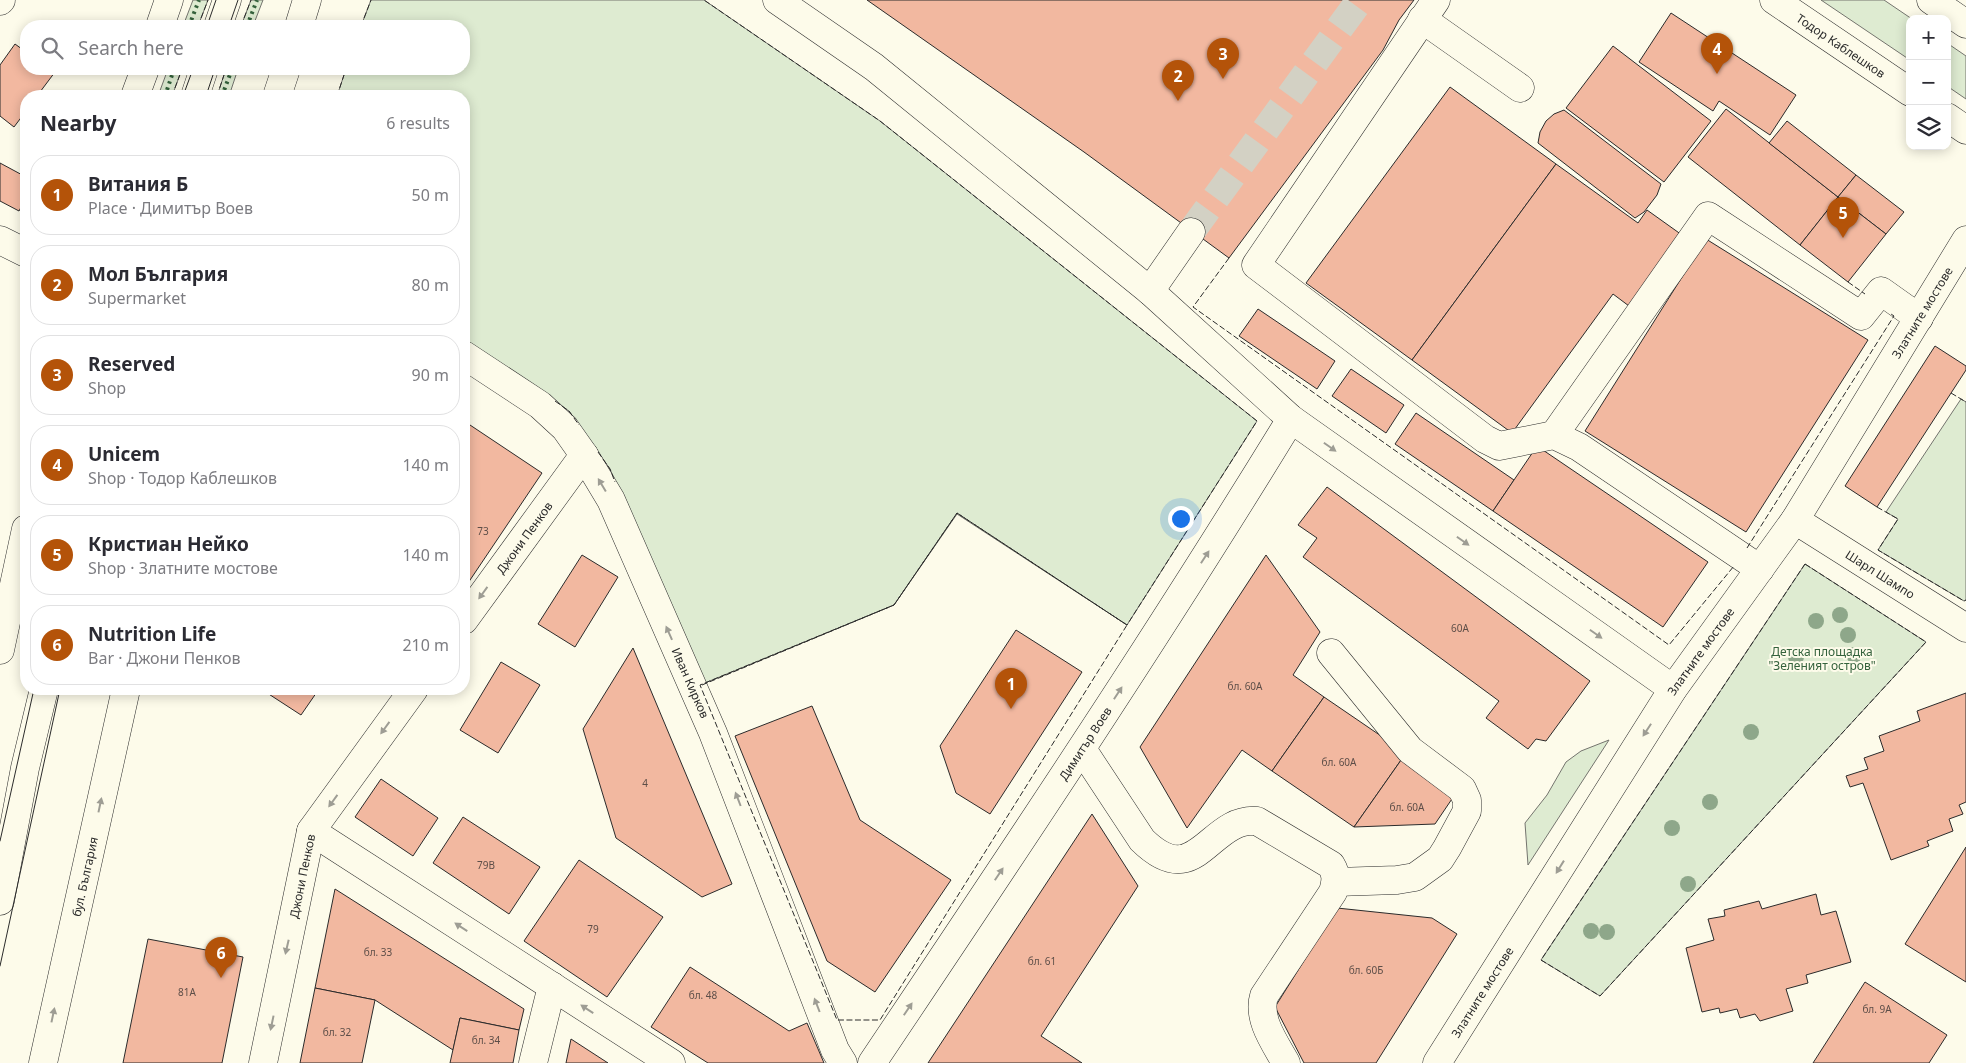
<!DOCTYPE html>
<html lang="en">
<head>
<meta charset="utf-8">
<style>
  :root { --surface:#fff; --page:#f2f2f3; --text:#2b2b33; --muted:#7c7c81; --line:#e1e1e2; --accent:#b45309 }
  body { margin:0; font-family:"Noto Sans",sans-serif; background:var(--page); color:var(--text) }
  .controls { position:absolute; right:15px; top:15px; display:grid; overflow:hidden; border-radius:10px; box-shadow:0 2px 12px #0003 }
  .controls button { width:45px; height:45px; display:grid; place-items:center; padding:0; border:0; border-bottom:1px solid var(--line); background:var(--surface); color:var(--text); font:25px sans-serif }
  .you { position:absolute; left:1180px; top:518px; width:18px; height:18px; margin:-12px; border:4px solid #fff; border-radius:50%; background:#1a73e8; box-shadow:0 0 0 8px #1a73e833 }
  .badge { display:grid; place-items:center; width:32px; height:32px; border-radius:50%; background:var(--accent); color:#fff; font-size:16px; font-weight:700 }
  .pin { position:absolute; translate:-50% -41px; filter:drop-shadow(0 1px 2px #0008) }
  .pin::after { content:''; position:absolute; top:26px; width:18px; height:15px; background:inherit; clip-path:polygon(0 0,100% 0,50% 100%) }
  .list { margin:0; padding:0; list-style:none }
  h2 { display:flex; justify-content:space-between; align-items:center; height:65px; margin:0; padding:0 20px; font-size:21px }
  h2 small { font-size:16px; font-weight:400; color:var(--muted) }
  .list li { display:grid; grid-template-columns:32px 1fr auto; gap:15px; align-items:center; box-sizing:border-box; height:80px; margin:0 10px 10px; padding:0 10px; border:1px solid var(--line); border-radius:20px }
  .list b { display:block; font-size:19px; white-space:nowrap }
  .list p { margin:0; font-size:16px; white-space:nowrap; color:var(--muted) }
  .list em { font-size:16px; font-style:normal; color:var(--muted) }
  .icon { flex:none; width:28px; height:28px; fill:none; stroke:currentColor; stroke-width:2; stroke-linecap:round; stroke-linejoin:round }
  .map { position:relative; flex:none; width:1966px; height:1063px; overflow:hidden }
  .search { position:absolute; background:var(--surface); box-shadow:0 2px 12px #0003; left:20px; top:20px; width:450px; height:55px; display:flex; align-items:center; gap:12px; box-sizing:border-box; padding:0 18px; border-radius:20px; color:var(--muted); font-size:19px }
  .panel { position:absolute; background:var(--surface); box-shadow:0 2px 12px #0003; left:20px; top:90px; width:450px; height:605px; border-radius:20px }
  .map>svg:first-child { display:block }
  .green { fill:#deebd1; stroke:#74746e }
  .building { fill:#f2b8a0; stroke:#2b2b2b }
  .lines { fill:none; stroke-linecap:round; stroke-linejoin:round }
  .minor-tunnel { stroke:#d3d1c4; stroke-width:28; stroke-dasharray:28 14; stroke-linecap:butt }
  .minor-casing { stroke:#2b2b2b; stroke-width:29 }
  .major-casing { stroke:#2b2b2b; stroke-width:29 }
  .minor { stroke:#fdfbea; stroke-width:28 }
  .major { stroke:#fdfbea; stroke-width:28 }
  .tram { stroke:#2b2b2b; stroke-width:1 }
  .hedge { stroke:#34623c; stroke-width:4; stroke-dasharray:2.5 4; stroke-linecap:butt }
  .fence { stroke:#2b2b2b; stroke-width:1; stroke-dasharray:6 2.5; stroke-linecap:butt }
  .tree { fill:#8ea78a }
  .oneway { fill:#9e9d94 }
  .labels { text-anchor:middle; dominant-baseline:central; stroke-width:4; stroke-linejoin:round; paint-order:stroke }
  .number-label { font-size:10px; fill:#5d4e48 }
  .street-label { font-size:12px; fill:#2b2b2b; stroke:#fdfbea }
  .park-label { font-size:12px; fill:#34623c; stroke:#fdfbea }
</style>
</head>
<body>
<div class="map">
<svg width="1966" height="1063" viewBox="0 0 1966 1063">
  <rect width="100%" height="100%" fill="#fdfbea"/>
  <g class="green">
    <path d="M193,0H208L198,26H183Z"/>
    <path d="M251,0H263L253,26H241Z"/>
    <path d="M371,0H704L880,121L1257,421L1127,625L957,514L894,605L700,685L610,469L569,411L464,342V96H337L346,69H464V26H361Z"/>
    <path d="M1821,0H1884L1912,19H1910V60Z"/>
    <path d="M1947,43L1966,56V99L1947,86Z"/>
    <path d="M168,69H182L172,96H158Z"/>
    <path d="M226,69H238L229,96H217Z"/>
    <path d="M1961,399L1966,402V600L1964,601L1878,550L1898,519L1886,512Z"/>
    <path d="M1805,564L1926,642L1600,996L1541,960Z"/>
    <path d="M1609,740L1528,865L1525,823L1547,795L1566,762L1581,751Z"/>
  </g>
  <g class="building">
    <path d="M867,0H1414L1399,20L1383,50L1229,258L1084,152Z"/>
    <path d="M1671,13L1796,95L1770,135L1719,101L1713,111L1639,62Z"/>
    <path d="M15,44L26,52V69H49L55,72L37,96H26V111L14,127L0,116V65Z"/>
    <path d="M1613,46L1711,121L1664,182L1566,108Z"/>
    <path d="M1450,87L1556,164L1412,360L1306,283Z"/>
    <path d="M1726,109L1838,197L1800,245L1688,157Z"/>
    <path d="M1564,110L1661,184L1657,195L1644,212L1635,218L1538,143L1540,132L1546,121L1554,114Z"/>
    <path d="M1787,121L1856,175L1838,197L1769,143Z"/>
    <path d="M0,163L26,177V198L19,211L0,201Z"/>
    <path d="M1556,164L1638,223L1647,210L1682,235L1629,306L1613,294L1512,433L1412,360Z"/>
    <path d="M1856,175L1904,212L1886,234L1838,197Z"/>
    <path d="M1838,197L1886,234L1848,282L1800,245Z"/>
    <path d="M1706,239L1868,340L1746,532L1585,431Z"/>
    <path d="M1258,309L1335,361L1317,389L1239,336Z"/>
    <path d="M1935,346L1966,366V370L1877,507L1845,486Z"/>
    <path d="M1351,369L1404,405L1386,433L1332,396Z"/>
    <path d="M1416,413L1514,480L1493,511L1395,444Z"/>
    <path d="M464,421L542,473L464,589Z"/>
    <path d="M1537,446L1708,562L1663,627L1493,511Z"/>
    <path d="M1327,487L1590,681L1546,741L1536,739L1528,749L1486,718L1499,701L1303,557L1317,538L1298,525Z"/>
    <path d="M582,555L618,577L575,647L538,624Z"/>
    <path d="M1266,555L1320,632L1293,675L1324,697L1272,771L1242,750L1187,828L1140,747Z"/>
    <path d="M1016,630L1082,672L990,814L956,793L940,746Z"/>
    <path d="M633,648L732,884L702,897L616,838L583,729Z"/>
    <path d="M501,662L540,685L498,753L460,730Z"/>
    <path d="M261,689H319L301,715Z"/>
    <path d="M1966,693V802L1959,805L1963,814L1949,819L1953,831L1927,841L1929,846L1891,860L1863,783L1850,787L1846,776L1868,769L1864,758L1884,751L1879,736L1920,721L1917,711Z"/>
    <path d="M1324,697L1406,753L1354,827L1272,771Z"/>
    <path d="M812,706L860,820L951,880L875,992L827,961L735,736Z"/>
    <path d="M1406,753L1458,790L1435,824L1354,827Z"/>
    <path d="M381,779L438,818L413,856L355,817Z"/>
    <path d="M1092,814L1138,886L1041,1036L1082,1063H928Z"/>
    <path d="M463,817L540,867L509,914L433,863Z"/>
    <path d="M1966,847V982L1905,944Z"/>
    <path d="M579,860L663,917L607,997L524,941Z"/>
    <path d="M335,889L524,1009L519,1030L460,1018L453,1050L375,1000L315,988Z"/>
    <path d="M1816,894L1821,915L1836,911L1851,962L1806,975L1808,983L1786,989L1793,1011L1760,1021L1755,1014L1740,1018L1737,1009L1720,1013L1719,1008L1702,1012L1686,948L1714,940L1708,919L1725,916L1724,910L1759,901L1762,909Z"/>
    <path d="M1337,908L1432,918L1457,934L1376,1063H1304L1275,1007Z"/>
    <path d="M148,939L243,957L222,1063H123Z"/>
    <path d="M690,967L789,1031L807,1023L824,1063H708L651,1027Z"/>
    <path d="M1865,982L1947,1035L1929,1063H1813Z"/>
    <path d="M315,988L375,1000L362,1063H300Z"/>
    <path d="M460,1018L519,1030L513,1063H450Z"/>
    <path d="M571,1039L608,1063H566Z"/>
  </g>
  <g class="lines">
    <path class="minor-tunnel" d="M1191,232L1360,0"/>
    <defs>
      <g id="minor">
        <path d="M777,0L874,67L1150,291L1291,419L1673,689"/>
        <path d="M1436,0L1256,265L1485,439L1499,446L1554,435L1579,447L1760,569"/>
        <path d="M0,1L1,0"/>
        <path d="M1422,19L1520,88"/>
        <path d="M218,26L227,0"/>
        <path d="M195,96L204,69"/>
        <path d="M0,240L26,253"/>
        <path d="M1150,291L1191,232"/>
        <path id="s1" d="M464,355L540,405L565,428L584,455L611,500L713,733L835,1050L843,1063"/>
        <path d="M1554,435L1708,216L1861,316L1881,291L1919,318"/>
        <path id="s2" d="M1795,520L1966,628"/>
        <path id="s3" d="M464,620L584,455"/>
        <path d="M1331,653L1410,750L1462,789L1467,800V811L1447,848L1440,859L1415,877L1397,880L1336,882"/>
        <path d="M1082,749L1142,840C1197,894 1208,817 1257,821L1331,865C1337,875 1336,881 1333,892L1264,996C1257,1019 1275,1043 1286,1063"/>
        <path d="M311,831L671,1063"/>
        <path d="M0,901L25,768L44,689"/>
        <path id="s4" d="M263,1063L311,831L414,689"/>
        <path d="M533,1063L552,986"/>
        <path id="s5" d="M872,1063C1015,850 1157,638 1291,419"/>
        <path id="s6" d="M1437,1063L1673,689L1795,520L1966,240"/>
      </g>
      <g id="major">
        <path id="s7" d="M1774,0L1910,92"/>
        <path d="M1931,0L1966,24"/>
        <path d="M160,26L169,0"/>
        <path d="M299,26L307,0"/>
        <path d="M135,96L145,69"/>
        <path d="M277,96L286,69"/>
        <path d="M1947,117L1966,130"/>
        <path d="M0,650L26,529"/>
        <path id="s8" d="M43,1063L126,689"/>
      </g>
    </defs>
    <use href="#minor" class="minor-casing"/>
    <use href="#major" class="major-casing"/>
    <use href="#minor" class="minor"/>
    <use href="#major" class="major"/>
    <g class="tram">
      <path d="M207,26L216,0"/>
      <path d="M229,26L238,0"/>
      <path d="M183,96L193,69"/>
      <path d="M206,96L215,69"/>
      <path d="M0,841L34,689"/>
      <path d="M0,966L60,689"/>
    </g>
    <g class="hedge">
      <path d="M189,26L199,0"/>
      <path d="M247,26L257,0"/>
      <path d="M165,96L174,69"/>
      <path d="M222,96L232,69"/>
    </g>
    <g class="fence">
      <path d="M198,26L208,0"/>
      <path d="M241,26L251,0"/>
      <path d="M361,26L371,0"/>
      <path d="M172,96L182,69"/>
      <path d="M217,96L226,69"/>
      <path d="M337,96L346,69"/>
      <path d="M1229,258L1193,307L1669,645L1734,566"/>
      <path d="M1848,282L1865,294"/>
      <path d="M1951,393L1966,402"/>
      <path d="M555,401L569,411L579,425"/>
      <path d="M598,452L610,469L615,482"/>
      <path d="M1877,507L1898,519L1878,550L1964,601L1966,600"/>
      <path d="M957,513L1127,625L880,1020H837L700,685L894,605Z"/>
      <path d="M1747,548L1894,316L1891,314"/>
      <path d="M1805,564L1926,642L1600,996L1541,960Z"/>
      <path d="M702,685L894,605L957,513L1127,625L1257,421L880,121L704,0"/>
    </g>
  </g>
  <g class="tree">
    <circle cx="1840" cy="615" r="8"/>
    <circle cx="1816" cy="621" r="8"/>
    <circle cx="1848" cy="635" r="8"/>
    <circle cx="1854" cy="655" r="8"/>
    <circle cx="1796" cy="657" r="8"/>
    <circle cx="1751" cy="732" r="8"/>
    <circle cx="1710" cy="802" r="8"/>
    <circle cx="1672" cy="828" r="8"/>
    <circle cx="1688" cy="884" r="8"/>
    <circle cx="1591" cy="931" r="8"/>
    <circle cx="1607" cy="932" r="8"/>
  </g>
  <defs><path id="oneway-solid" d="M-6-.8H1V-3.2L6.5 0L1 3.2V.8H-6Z" transform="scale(1.25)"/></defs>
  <g class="oneway">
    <use href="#oneway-solid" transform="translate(1330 447) rotate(35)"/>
    <use href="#oneway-solid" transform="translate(602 485) rotate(-121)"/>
    <use href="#oneway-solid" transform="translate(1463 541) rotate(35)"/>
    <use href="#oneway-solid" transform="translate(1205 557) rotate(-57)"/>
    <use href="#oneway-solid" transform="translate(483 593) rotate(126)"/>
    <use href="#oneway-solid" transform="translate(669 633) rotate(-114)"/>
    <use href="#oneway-solid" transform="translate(1596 634) rotate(35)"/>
    <use href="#oneway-solid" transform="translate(1118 693) rotate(-57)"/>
    <use href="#oneway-solid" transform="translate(385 728) rotate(126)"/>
    <use href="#oneway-solid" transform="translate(1647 730) rotate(123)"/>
    <use href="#oneway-solid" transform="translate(738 799) rotate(-111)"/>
    <use href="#oneway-solid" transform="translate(333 801) rotate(126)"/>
    <use href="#oneway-solid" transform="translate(100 805) rotate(-78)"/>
    <use href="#oneway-solid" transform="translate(1560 867) rotate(122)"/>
    <use href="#oneway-solid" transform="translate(999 874) rotate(-56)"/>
    <use href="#oneway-solid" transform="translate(461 927) rotate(-147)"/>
    <use href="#oneway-solid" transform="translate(287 947) rotate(103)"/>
    <use href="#oneway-solid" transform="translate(817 1005) rotate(-111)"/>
    <use href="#oneway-solid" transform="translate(587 1009) rotate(-147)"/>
    <use href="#oneway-solid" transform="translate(908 1009) rotate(-56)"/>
    <use href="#oneway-solid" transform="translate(53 1015) rotate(-78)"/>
    <use href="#oneway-solid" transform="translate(272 1023) rotate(102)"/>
  </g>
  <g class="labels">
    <g class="number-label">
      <text x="483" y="531">73</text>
      <text x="1460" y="628">60А</text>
      <text x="1245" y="686">бл. 60А</text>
      <text x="1339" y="762">бл. 60А</text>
      <text x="645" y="783">4</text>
      <text x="1407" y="807">бл. 60А</text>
      <text x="486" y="865">79В</text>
      <text x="593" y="929">79</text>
      <text x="378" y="952">бл. 33</text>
      <text x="1042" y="961">бл. 61</text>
      <text x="1366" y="970">бл. 60Б</text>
      <text x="187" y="992">81А</text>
      <text x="703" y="995">бл. 48</text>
      <text x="1877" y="1009">бл. 9А</text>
      <text x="337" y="1032">бл. 32</text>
      <text x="486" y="1040">бл. 34</text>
    </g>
    <g class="street-label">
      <text stroke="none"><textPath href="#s7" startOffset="81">Тодор Каблешков</textPath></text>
      <text stroke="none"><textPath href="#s6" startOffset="894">Златните мостове</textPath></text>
      <text stroke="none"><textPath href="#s3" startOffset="102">Джони Пенков</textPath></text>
      <text stroke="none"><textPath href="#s2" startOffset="101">Шарл Шампо</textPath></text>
      <text stroke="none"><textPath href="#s6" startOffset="489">Златните мостове</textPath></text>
      <text stroke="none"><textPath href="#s1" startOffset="410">Иван Кирков</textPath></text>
      <text stroke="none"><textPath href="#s5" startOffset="384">Димитър Воев</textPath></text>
      <text stroke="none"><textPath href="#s8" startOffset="191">бул. България</textPath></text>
      <text stroke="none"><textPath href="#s4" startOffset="191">Джони Пенков</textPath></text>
      <text stroke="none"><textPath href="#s6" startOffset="84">Златните мостове</textPath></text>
    </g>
    <g class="park-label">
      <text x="1822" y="651">Детска площадка<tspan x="1822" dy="14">"Зеленият остров"</tspan></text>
    </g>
  </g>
</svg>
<div class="controls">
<button>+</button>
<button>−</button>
<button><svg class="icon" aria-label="layers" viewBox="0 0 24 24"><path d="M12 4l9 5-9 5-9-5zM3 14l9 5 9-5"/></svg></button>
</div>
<div class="you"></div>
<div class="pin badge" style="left:1011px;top:709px">1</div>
<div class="pin badge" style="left:1178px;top:101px">2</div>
<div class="pin badge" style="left:1223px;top:79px">3</div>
<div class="pin badge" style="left:1717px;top:74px">4</div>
<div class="pin badge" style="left:1843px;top:238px">5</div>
<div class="pin badge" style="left:221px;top:978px">6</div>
<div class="search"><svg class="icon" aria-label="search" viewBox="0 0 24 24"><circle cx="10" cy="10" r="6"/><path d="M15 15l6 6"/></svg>Search here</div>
<section class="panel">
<h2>Nearby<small>6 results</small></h2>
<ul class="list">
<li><span class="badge">1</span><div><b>Витания Б</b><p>Place · Димитър Воев</p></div><em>50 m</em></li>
<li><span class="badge">2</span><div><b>Мол България</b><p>Supermarket</p></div><em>80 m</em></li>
<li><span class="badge">3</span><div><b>Reserved</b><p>Shop</p></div><em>90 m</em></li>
<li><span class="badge">4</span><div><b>Unicem</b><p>Shop · Тодор Каблешков</p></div><em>140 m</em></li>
<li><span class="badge">5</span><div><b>Кристиан Нейко</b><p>Shop · Златните мостове</p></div><em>140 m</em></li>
<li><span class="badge">6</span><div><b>Nutrition Life</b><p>Bar · Джони Пенков</p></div><em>210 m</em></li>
</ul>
</section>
</div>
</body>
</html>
